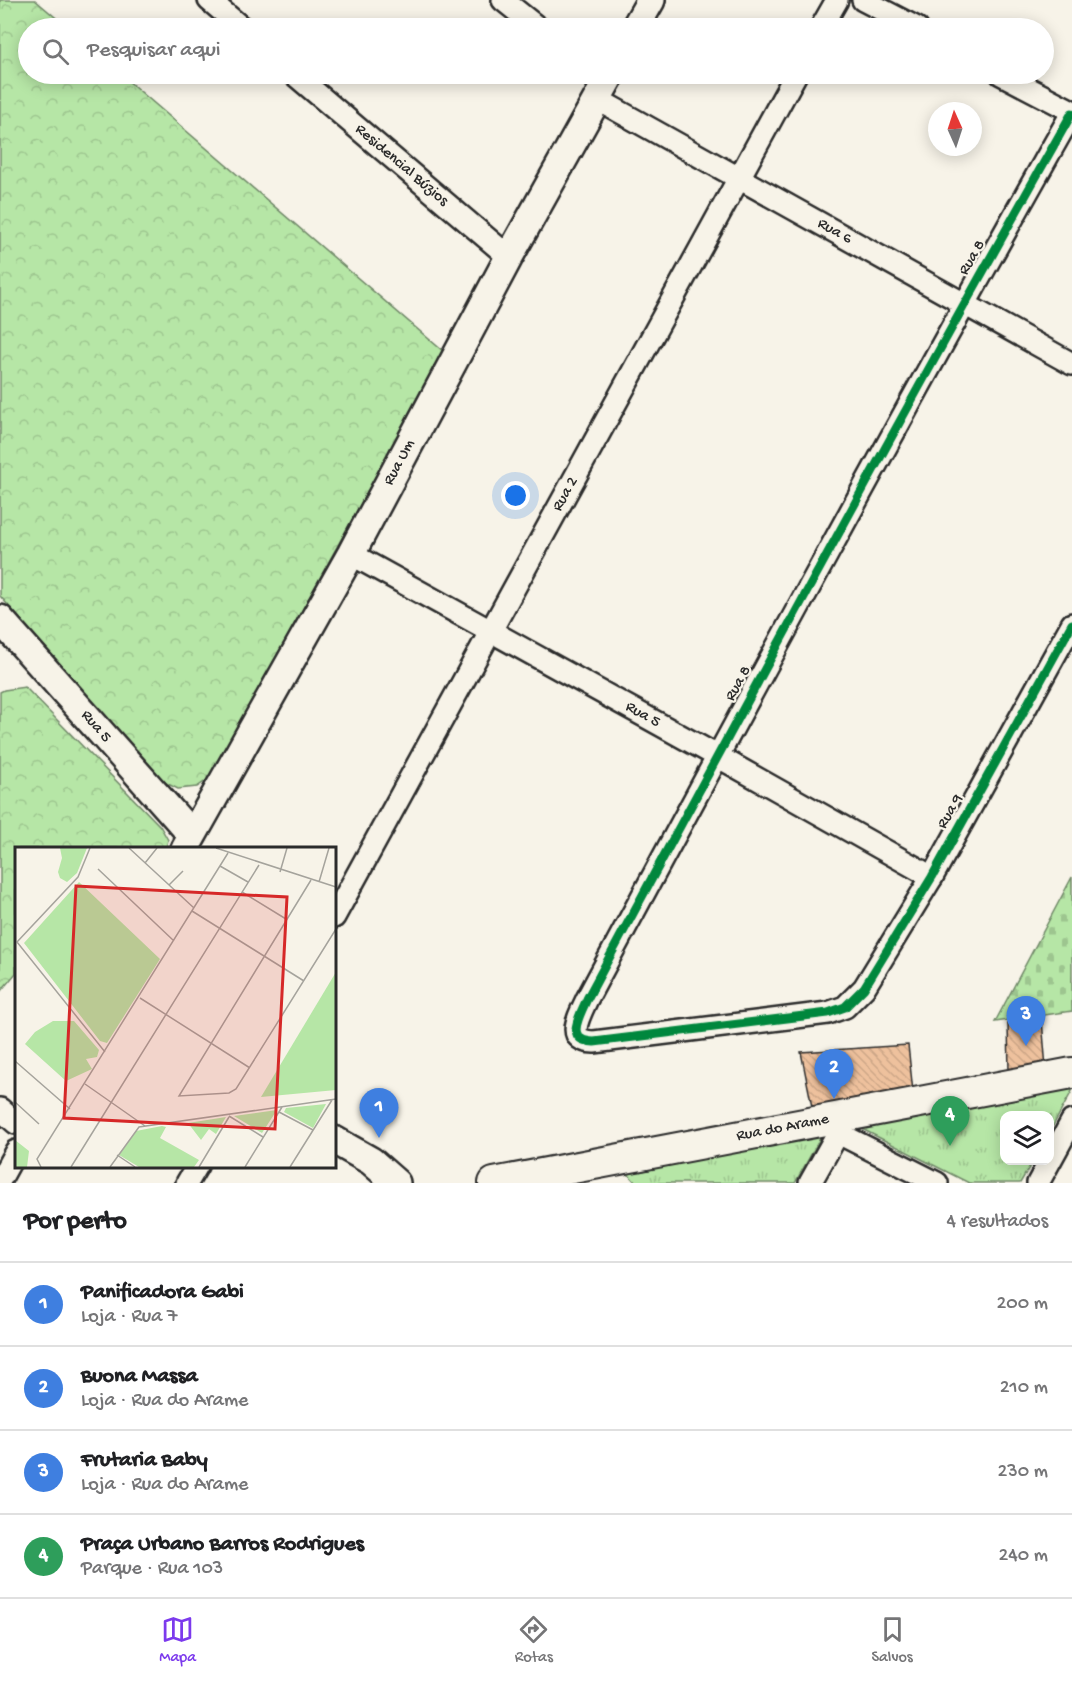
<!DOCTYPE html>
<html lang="pt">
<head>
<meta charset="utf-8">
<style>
  :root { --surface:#fff; --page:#f6f6f6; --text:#202124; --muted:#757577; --line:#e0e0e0; --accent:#7c3aed }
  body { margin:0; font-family:"Gochi Hand",sans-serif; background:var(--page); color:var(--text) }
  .controls { position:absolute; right:18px; bottom:18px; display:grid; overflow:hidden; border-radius:12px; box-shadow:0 3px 15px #0003 }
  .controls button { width:54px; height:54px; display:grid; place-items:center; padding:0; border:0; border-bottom:2px solid var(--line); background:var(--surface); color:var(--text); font:30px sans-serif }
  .compass { position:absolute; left:928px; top:102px; width:54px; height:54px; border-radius:50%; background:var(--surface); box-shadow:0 3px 15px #0003; rotate:357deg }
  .you { position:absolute; left:516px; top:496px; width:21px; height:21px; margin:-15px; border:4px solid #fff; border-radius:50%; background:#1a73e8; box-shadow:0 0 0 9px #1a73e833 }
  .badge { display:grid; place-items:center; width:39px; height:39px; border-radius:50%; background:var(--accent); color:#fff; font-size:20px; font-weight:700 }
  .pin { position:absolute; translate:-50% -50px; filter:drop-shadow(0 2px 3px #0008) }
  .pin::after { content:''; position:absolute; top:32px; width:21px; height:18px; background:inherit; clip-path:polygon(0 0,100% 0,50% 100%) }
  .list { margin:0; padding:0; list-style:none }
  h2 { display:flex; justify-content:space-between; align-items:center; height:78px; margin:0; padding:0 24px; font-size:26px }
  h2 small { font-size:20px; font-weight:400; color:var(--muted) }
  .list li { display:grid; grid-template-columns:39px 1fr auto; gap:18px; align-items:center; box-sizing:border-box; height:84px; padding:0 24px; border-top:2px solid var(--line) }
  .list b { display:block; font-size:22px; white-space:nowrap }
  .list p { margin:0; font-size:20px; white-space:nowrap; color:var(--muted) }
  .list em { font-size:20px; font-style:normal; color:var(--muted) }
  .icon { flex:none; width:33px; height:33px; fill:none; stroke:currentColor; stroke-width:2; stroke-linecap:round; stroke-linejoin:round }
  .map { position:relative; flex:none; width:1072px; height:1183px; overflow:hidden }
  .search { position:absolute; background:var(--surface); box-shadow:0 3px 15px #0003; left:18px; right:18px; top:18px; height:66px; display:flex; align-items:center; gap:15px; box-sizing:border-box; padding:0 21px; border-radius:33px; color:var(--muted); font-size:22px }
  .sheet { height:414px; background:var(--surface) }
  nav { display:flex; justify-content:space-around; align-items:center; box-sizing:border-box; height:84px; border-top:2px solid var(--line); background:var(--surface); font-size:16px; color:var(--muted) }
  nav a { display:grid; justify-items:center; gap:3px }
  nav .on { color:var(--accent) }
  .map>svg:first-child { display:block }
  .grass { fill:url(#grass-tufts); stroke:#708868; stroke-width:1.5 }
  .forest { fill:url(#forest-crowns); stroke:#708868; stroke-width:1.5 }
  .cemetery { fill:url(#cemetery-stones); stroke:#708868; stroke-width:1.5 }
  .building { fill:url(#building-back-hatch); stroke:#2b2b2b; stroke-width:1.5 }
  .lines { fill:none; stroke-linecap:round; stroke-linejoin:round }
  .minor-casing { stroke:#2b2b2b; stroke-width:26 }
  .tertiary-casing { stroke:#2b2b2b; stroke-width:32 }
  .secondary-casing { stroke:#2b2b2b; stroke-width:34 }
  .minor { stroke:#f7f3e8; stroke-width:21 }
  .tertiary { stroke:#f7f3e8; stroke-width:27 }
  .secondary { stroke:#f7f3e8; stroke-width:30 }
  .cycleway-casing { stroke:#f7f3e8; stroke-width:13 }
  .cycleway { stroke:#00873e; stroke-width:9 }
  .labels { text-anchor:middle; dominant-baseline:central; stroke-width:4.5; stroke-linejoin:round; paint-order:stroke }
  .street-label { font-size:16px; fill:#2b2b2b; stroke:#f7f3e8 }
  .inset-road { fill:none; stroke:#a5a39c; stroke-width:1.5 }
  .view { fill:#d62828; fill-opacity:0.15; stroke:#d62828; stroke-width:3 }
  .inset-edge { fill:none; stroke:#2b2b2b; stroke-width:3 }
</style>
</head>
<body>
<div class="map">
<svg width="1072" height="1183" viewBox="0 0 1072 1183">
  <defs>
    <pattern id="grass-tufts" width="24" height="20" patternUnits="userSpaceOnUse" patternTransform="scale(1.5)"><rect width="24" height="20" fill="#b6e6a6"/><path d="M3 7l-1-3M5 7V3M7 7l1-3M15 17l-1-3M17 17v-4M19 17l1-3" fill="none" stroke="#9dc58f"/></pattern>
    <pattern id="forest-crowns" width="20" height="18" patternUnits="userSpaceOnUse" patternTransform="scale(1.5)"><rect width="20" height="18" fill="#b6e6a6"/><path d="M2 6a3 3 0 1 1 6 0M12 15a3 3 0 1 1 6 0" fill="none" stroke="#9dc58f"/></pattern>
    <pattern id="cemetery-stones" width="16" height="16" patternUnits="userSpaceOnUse" patternTransform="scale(1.5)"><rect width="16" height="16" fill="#b6e6a6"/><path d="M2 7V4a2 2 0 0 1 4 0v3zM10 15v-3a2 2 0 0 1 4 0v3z" fill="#9dc58f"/></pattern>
    <pattern id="building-back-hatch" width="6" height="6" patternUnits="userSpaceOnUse" patternTransform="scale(1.5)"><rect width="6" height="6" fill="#eec19d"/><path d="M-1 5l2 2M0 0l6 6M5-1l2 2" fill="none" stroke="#cca687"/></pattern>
  </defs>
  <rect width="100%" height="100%" fill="#f7f3e8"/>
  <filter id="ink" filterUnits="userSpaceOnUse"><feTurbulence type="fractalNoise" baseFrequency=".0167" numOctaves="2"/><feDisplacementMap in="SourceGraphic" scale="12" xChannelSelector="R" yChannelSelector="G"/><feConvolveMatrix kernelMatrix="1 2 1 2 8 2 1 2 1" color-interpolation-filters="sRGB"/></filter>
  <g filter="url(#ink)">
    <g class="grass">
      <path d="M1072,1084V1091L1050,1131V1116H1004V1160L1033,1161L1020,1183H969L860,1128Z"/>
      <path d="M823,1133L795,1183H636L628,1174Z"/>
    </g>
    <g class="forest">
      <path d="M0,0H35L68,28H28V74H120L444,352L210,778L197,787L178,789L162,781L0,596Z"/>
      <path d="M25,687L160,826L168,840L166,848L16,849V973L0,992V692L4,690Z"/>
    </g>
    <path class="cemetery" d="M1072,877V1011L995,1022Z"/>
    <g class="building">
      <path d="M1042,1020L1046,1068L1009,1072L1008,1023Z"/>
      <path d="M908,1045L913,1092L812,1107L801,1052Z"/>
    </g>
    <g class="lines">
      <defs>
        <g id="minor">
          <path d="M209,0L242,28"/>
          <path d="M503,0L538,28"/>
          <path d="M863,0L917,28"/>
          <path d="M821,28L837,0"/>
          <path id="s1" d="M294,74L509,257"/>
          <path d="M1001,74L1072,111"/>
          <path id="s2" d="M597,99L1072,364"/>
          <path d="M1072,113C906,406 746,703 587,999C579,1017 564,1041 594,1042L828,1013L845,1007L864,988L932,877L1072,624"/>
          <path id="s3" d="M351,554L717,756L932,877"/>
          <path id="s4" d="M334,917L796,74"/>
          <path d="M0,1109L16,1123"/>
          <path d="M836,1118L838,1133L937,1183"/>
          <path d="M0,1180L16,1151"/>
          <path d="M187,1183L197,1166"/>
          <path d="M810,1183L838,1133"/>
          <path d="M1038,1183L1072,1121"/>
        </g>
        <g id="tertiary">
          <path d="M635,28L651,0"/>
          <path id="s5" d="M0,619L192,835"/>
          <path id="s6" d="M185,849L351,554L509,257L611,74"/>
          <path d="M334,1140L371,1161L396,1183"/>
        </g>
        <g id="secondary">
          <path id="s7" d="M494,1183L1072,1073"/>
        </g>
      </defs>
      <use href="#minor" class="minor-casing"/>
      <use href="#tertiary" class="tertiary-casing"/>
      <use href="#secondary" class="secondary-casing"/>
      <use href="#minor" class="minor"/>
      <use href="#tertiary" class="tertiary"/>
      <use href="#secondary" class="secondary"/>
      <defs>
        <path id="cycleway" d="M1072,113C906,406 746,703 587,999C579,1017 564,1041 594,1042L828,1013L845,1007L864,988L932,877L1072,624"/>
      </defs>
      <use href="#cycleway" class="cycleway-casing"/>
      <use href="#cycleway" class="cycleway"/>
    </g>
  </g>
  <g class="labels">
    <g class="street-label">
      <text stroke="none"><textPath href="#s1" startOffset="141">Residencial Búzios</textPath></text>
      <text stroke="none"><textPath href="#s2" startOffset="272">Rua 6</textPath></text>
      <text transform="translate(973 258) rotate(-60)">Rua 8</text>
      <text stroke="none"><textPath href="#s6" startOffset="442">Rua Um</textPath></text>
      <text stroke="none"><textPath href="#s4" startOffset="482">Rua 2</textPath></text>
      <text transform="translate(739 684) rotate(-61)">Rua 8</text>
      <text stroke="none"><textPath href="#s3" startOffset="333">Rua 5</textPath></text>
      <text stroke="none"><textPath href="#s5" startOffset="144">Rua 5</textPath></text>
      <text transform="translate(951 812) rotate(-61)">Rua 9</text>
      <text stroke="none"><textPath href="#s7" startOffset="294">Rua do Arame</textPath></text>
    </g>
  </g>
  <g transform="translate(15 847)">
    <rect width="321" height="321" fill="#f7f3e8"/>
    <path d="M45,1H72L62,26L52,35L45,31L43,25L47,11ZM311,257L298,281L269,265L271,261ZM262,263L247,286L219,269ZM211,270L201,287L194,282L186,293L173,276ZM147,279L151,280L145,291L184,313L179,320H124L104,308L121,284Z" fill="#b6e6a6"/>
    <path d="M64,35L145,112L92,196L85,194L9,96ZM38,174H59L84,203L82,210L71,212L77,222L51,234L10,197L20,185ZM0,293L14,304L12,320H0Z" fill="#b6e6a6"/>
    <path d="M321,125V243L246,250Z" fill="#b6e6a6"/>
    <path class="inset-road" d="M114,1L179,61M201,1L321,40M130,16L142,1M205,19L233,35M83,22L159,94M265,25L272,1M296,33L164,249L214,246L221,242L321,82M304,35L314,1M154,38L168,24M227,45L271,72M177,64L289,134M2,95L90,205M2,95L63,30L75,1M125,151L235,221M0,214L55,262M70,237L130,279M0,255L24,277M264,265L298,283M214,269L248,290M102,308L120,320M26,320L22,312L213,6M56,320L244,18M95,320L124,280L321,252M184,320L214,270M230,320L267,260M275,320L317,253"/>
    <path class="view" d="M61,39L272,50L260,282L49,271Z"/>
    <rect width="321" height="321" class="inset-edge"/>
  </g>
</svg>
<div class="controls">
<button><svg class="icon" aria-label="layers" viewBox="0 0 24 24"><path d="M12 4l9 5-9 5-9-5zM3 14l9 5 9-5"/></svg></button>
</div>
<svg class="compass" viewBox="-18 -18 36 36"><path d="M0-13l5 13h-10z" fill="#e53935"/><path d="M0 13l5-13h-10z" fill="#757577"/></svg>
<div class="you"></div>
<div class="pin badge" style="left:379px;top:1138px;background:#3f7fe0">1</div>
<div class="pin badge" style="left:834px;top:1099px;background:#3f7fe0">2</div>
<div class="pin badge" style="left:1026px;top:1046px;background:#3f7fe0">3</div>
<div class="pin badge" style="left:950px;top:1146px;background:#2e9e5b">4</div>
<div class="search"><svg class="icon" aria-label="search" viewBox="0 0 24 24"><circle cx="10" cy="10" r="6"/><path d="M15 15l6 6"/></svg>Pesquisar aqui</div>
</div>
<section class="sheet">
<h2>Por perto<small>4 resultados</small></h2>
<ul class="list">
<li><span class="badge" style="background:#3f7fe0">1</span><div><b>Panificadora Gabi</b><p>Loja · Rua 7</p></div><em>200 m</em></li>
<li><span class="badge" style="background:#3f7fe0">2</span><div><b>Buona Massa</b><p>Loja · Rua do Arame</p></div><em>210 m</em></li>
<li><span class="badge" style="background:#3f7fe0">3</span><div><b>Frutaria Baby</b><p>Loja · Rua do Arame</p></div><em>230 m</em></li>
<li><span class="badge" style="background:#2e9e5b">4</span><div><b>Praça Urbano Barros Rodrigues</b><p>Parque · Rua 103</p></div><em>240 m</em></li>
</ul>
</section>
<nav>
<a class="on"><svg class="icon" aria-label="map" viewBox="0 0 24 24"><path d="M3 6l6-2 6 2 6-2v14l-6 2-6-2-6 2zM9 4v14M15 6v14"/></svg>Mapa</a>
<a><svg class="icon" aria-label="directions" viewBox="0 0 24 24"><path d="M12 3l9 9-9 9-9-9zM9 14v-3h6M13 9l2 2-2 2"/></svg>Rotas</a>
<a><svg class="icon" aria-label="saved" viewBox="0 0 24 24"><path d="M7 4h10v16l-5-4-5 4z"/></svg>Salvos</a>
</nav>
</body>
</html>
